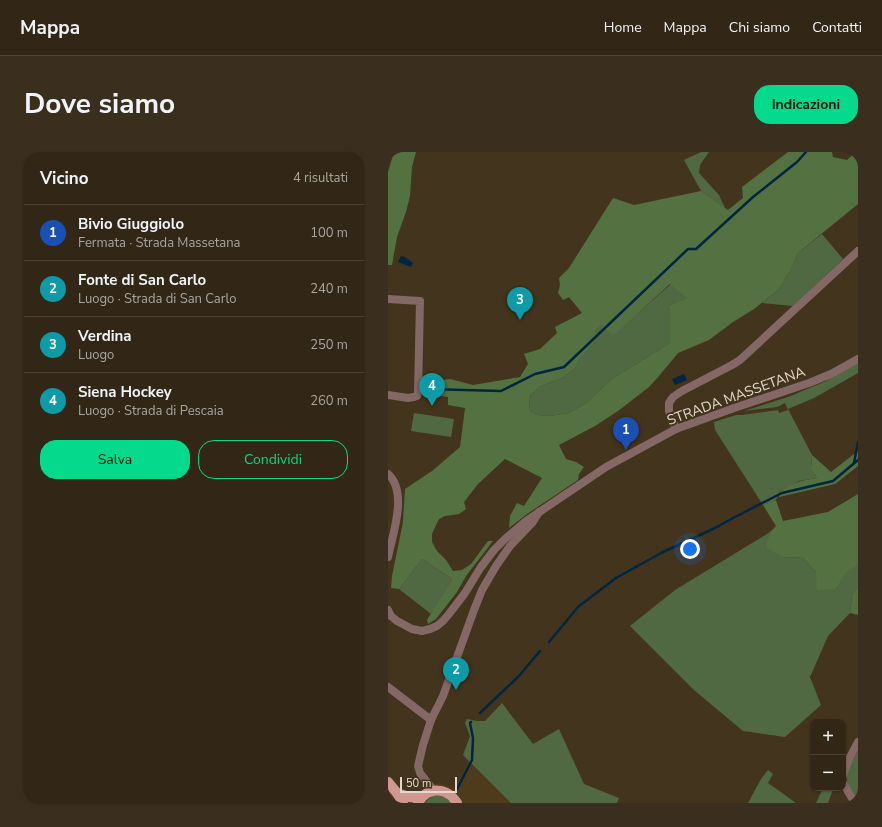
<!DOCTYPE html>
<html lang="it">
<head>
<meta charset="utf-8">
<style>
  :root { --surface:#322716; --page:#3a2f1f; --text:#f1f3f6; --muted:#a8a5a1; --line:#4d4435; --accent:#05d98b }
  body { margin:0; font-family:"Nunito Sans",sans-serif; background:var(--page); color:var(--text) }
  .controls { position:absolute; right:12px; bottom:12px; display:grid; overflow:hidden; border-radius:8px; box-shadow:0 1px 3px #0004 }
  .controls button { width:36px; height:36px; display:grid; place-items:center; padding:0; border:0; border-bottom:1px solid var(--line); background:var(--surface); color:var(--text); font:20px sans-serif }
  .scale { position:absolute; left:12px; bottom:10px; width:57px; box-sizing:border-box; padding-left:4px; border:2px solid #e2d8cb; border-top:0; font-size:11px; line-height:14px; white-space:nowrap; color:#e2d8cb; -webkit-text-stroke:3px #43341d; paint-order:stroke }
  .you { position:absolute; left:302px; top:397px; width:14px; height:14px; margin:-10px; border:3px solid #fff; border-radius:50%; background:#1a73e8; box-shadow:0 0 0 6px #1a73e833 }
  .badge { display:grid; place-items:center; width:26px; height:26px; border-radius:50%; background:var(--accent); color:#fff; font-size:13px; font-weight:700 }
  .pin { position:absolute; translate:-50% -33px; filter:drop-shadow(0 1px 2px #0008) }
  .pin::after { content:''; position:absolute; top:21px; width:14px; height:12px; background:inherit; clip-path:polygon(0 0,100% 0,50% 100%) }
  .list { margin:0; padding:0; list-style:none }
  h2 { display:flex; justify-content:space-between; align-items:center; height:52px; margin:0; padding:0 16px; font-size:17px }
  h2 small { font-size:13px; font-weight:400; color:var(--muted) }
  .list li { display:grid; grid-template-columns:26px 1fr auto; gap:12px; align-items:center; box-sizing:border-box; height:56px; padding:0 16px; border-top:1px solid var(--line) }
  .list b { display:block; font-size:15px; white-space:nowrap }
  .list p { margin:0; font-size:13px; white-space:nowrap; color:var(--muted) }
  .list em { font-size:13px; font-style:normal; color:var(--muted) }
  .actions { display:flex; gap:8px; padding:12px 16px }
  .actions a { flex:1; padding:9px 0; border:1px solid var(--accent); border-radius:16px; text-align:center; font-size:14px; color:var(--accent) }
  .actions .main { background:var(--accent); color:#111 }
  .map { position:relative; flex:none; width:470px; height:651px; overflow:hidden; border-radius:16px }
  header { display:flex; align-items:center; gap:24px; box-sizing:border-box; height:56px; padding:0 20px; background:var(--surface); border-bottom:1px solid var(--line) }
  header strong { font-size:19px }
  nav { display:flex; gap:22px; margin-inline-start:auto; font-size:14px }
  .intro { display:flex; align-items:center; justify-content:space-between; box-sizing:border-box; height:96px; padding:0 24px }
  h1 { margin:0; font-size:28px }
  .button { padding:10px 18px; border-radius:16px; background:var(--accent); color:#111; font-size:14px; font-weight:700 }
  main { display:flex; gap:24px; padding:0 24px }
  aside { flex:1; background:var(--surface); border-radius:16px; box-shadow:0 1px 3px #0004 }
  .map>svg:first-child { display:block }
  .built { fill:#4e3b1c }
  .green { fill:#516942 }
  .forest { fill:#547241; fill-rule:evenodd }
  .water { fill:#012641 }
  .lines { fill:none; stroke-linecap:round; stroke-linejoin:round }
  .stream { stroke:#012641; stroke-width:2.5 }
  .minor { stroke:#846865; stroke-width:8 }
  .tertiary { stroke:#846865; stroke-width:8 }
  .primary { stroke:#d09791; stroke-width:10 }
  .labels { text-anchor:middle; dominant-baseline:central; stroke-width:4; stroke-linejoin:round; paint-order:stroke }
  .street-label { font-size:14px; fill:#e2d8cb; stroke:#43341d }
</style>
</head>
<body>
<header>
<strong>Mappa</strong>
<nav><a>Home</a><a>Mappa</a><a>Chi siamo</a><a>Contatti</a></nav>
</header>
<div class="intro"><h1>Dove siamo</h1><a class="button">Indicazioni</a></div>
<main>
<aside>
<h2>Vicino<small>4 risultati</small></h2>
<ul class="list">
<li><span class="badge" style="background:#1a4fb4">1</span><div><b>Bivio Giuggiolo</b><p>Fermata · Strada Massetana</p></div><em>100 m</em></li>
<li><span class="badge" style="background:#0f9aa8">2</span><div><b>Fonte di San Carlo</b><p>Luogo · Strada di San Carlo</p></div><em>240 m</em></li>
<li><span class="badge" style="background:#0f9aa8">3</span><div><b>Verdina</b><p>Luogo</p></div><em>250 m</em></li>
<li><span class="badge" style="background:#0f9aa8">4</span><div><b>Siena Hockey</b><p>Luogo · Strada di Pescaia</p></div><em>260 m</em></li>
</ul>
<div class="actions"><a class="main">Salva</a><a>Condividi</a></div>
</aside>
<div class="map">
<svg width="470" height="651" viewBox="0 0 470 651">
  <rect width="100%" height="100%" fill="#43341d"/>
  <path class="built" d="M81,609L123,651H0V630L9,640L20,641L32,640L34,637L42,633L52,631L67,636Z"/>
  <g class="green">
    <path d="M313,0H321L312,13L311,21L331,43L337,56L313,39L296,8Z"/>
    <path d="M434,82L455,107L405,154L374,151L390,138L403,118L410,101Z"/>
    <path d="M283,132L300,146L282,153V191L224,227L197,252L180,261L162,264L149,263L142,259L141,245L151,235L163,230L176,225L187,216L192,207L207,190V178L213,171L225,183Z"/>
    <path d="M470,211V221L426,246L400,257L424,303L423,317L429,326L411,329L391,340C390,350 383,350 375,353L327,278L326,270L348,263H354L390,258L391,261L400,258L397,251L389,255L356,259L400,245L436,230Z"/>
    <path d="M26,261L66,267L63,285L23,279Z"/>
    <path d="M382,380L379,395L393,405L415,406L428,420L448,437L460,417L470,413V434L464,443L462,461L440,484L422,525L433,553L397,585L355,579L306,538L242,474L287,438Z"/>
    <path d="M34,407L64,427L43,462L11,437Z"/>
    <path d="M114,551L145,592L171,577L196,632L231,646L229,651H123L75,603L82,584L77,571L79,567L89,569H97Z"/>
    <path d="M470,599V649C467,643 463,638 460,632C455,622 465,608 470,599Z"/>
    <path d="M380,618L385,622L380,631L408,651H360L373,627Z"/>
    <path d="M435,636H446L444,640L440,651H428Z"/>
    <path d="M45,644C53,643 58,645 63,651H37L41,647Z"/>
  </g>
  <g class="forest">
    <path d="M6,0H28L24,15L22,44L18,60L9,85L4,113H0V20Z"/>
    <path d="M400,0H444L445,5L459,8L468,0H470V52L410,101L403,118L390,138L366,157L345,170L321,188L290,201L271,224L261,235L230,259L207,274L171,293L178,307L188,310L196,315L191,322L190,328L139,362L121,376L122,364L129,351L136,354L154,326L117,307L90,332L76,350L78,357L71,362L57,364L51,367L48,373L44,382V390L49,399L58,408L65,419L74,418L83,412L100,389H105L78,424L69,440L48,467L40,472L39,468L64,427L34,407L11,437L3,436L4,424L15,370L17,337L44,319L72,295L77,256L60,253V245L39,242V230L62,227L85,233L132,225L140,212L136,202L152,197L169,181L167,175L194,161L181,145L175,148L170,141L172,133L171,126L181,116L225,46L246,53L313,39L340,58L355,46L354,35ZM282,132L299,146L282,153V191L224,227L197,252L180,261L162,264L149,263L142,259L141,245L151,235L163,230L176,225L187,216L192,207L207,190V178L213,172L225,184Z"/>
    <path d="M470,299V314L447,332L391,345V341C405,330 412,329 429,326L423,317L424,303L443,320Z"/>
    <path d="M470,342V413L460,418L448,437L429,438L428,420L415,406L393,405L378,395L382,380L388,374L375,353L388,348L395,369L440,360Z"/>
    <path d="M470,434V463L462,461L464,443Z"/>
  </g>
  <g class="water">
    <path d="M13,104L17,105L25,111L23,115L10,110Z"/>
    <path d="M296,222L299,228L287,233L284,227Z"/>
  </g>
  <g class="lines">
    <g class="stream">
      <path d="M39,237L113,239L147,222L176,215L300,97H308L365,45L409,10L418,0"/>
      <path d="M466,311L470,290"/>
      <path d="M161,490L190,455L228,426L273,401L325,377L345,366L394,341L445,329L470,308"/>
      <path d="M92,561L131,524L152,499"/>
      <path d="M69,637L84,608L85,586L82,571L83,570"/>
    </g>
    <g class="minor">
      <path d="M0,147L32,149L30,241L29,244L26,245L20,246L0,243"/>
      <path d="M288,277L281,259V251L285,245L294,239L344,213L352,208L470,99"/>
      <path d="M0,535L43,568"/>
      <path d="M455,623L461,607L470,590"/>
      <path d="M455,631L467,651"/>
      <path d="M46,639L32,621L30,614L35,593L43,568L55,544L86,458L94,438L108,414L122,394L144,371L151,360"/>
    </g>
    <g class="tertiary">
      <path d="M0,322C20,340 5,381 0,405"/>
      <path d="M0,458L3,464L9,469L24,477L34,479L42,477L49,474L55,469L61,462L77,441L93,415L106,398L117,387L138,369L218,315L288,277L346,256L421,231L443,222L470,207"/>
    </g>
    <g class="primary">
      <path d="M0,630L9,641L15,651"/>
      <path d="M9,641L21,645L33,646"/>
      <path d="M30,651C40,634 59,635 69,651"/>
    </g>
  </g>
  <g class="labels">
    <g class="street-label">
      <text transform="translate(348 244) rotate(-20)">STRADA MASSETANA</text>
    </g>
  </g>
</svg>
<div class="controls">
<button>+</button>
<button>−</button>
</div>
<div class="scale">50 m</div>
<div class="you"></div>
<div class="pin badge" style="left:238px;top:298px;background:#1a4fb4">1</div>
<div class="pin badge" style="left:68px;top:538px;background:#0f9aa8">2</div>
<div class="pin badge" style="left:132px;top:168px;background:#0f9aa8">3</div>
<div class="pin badge" style="left:44px;top:254px;background:#0f9aa8">4</div>
</div>
</main>
</body>
</html>
